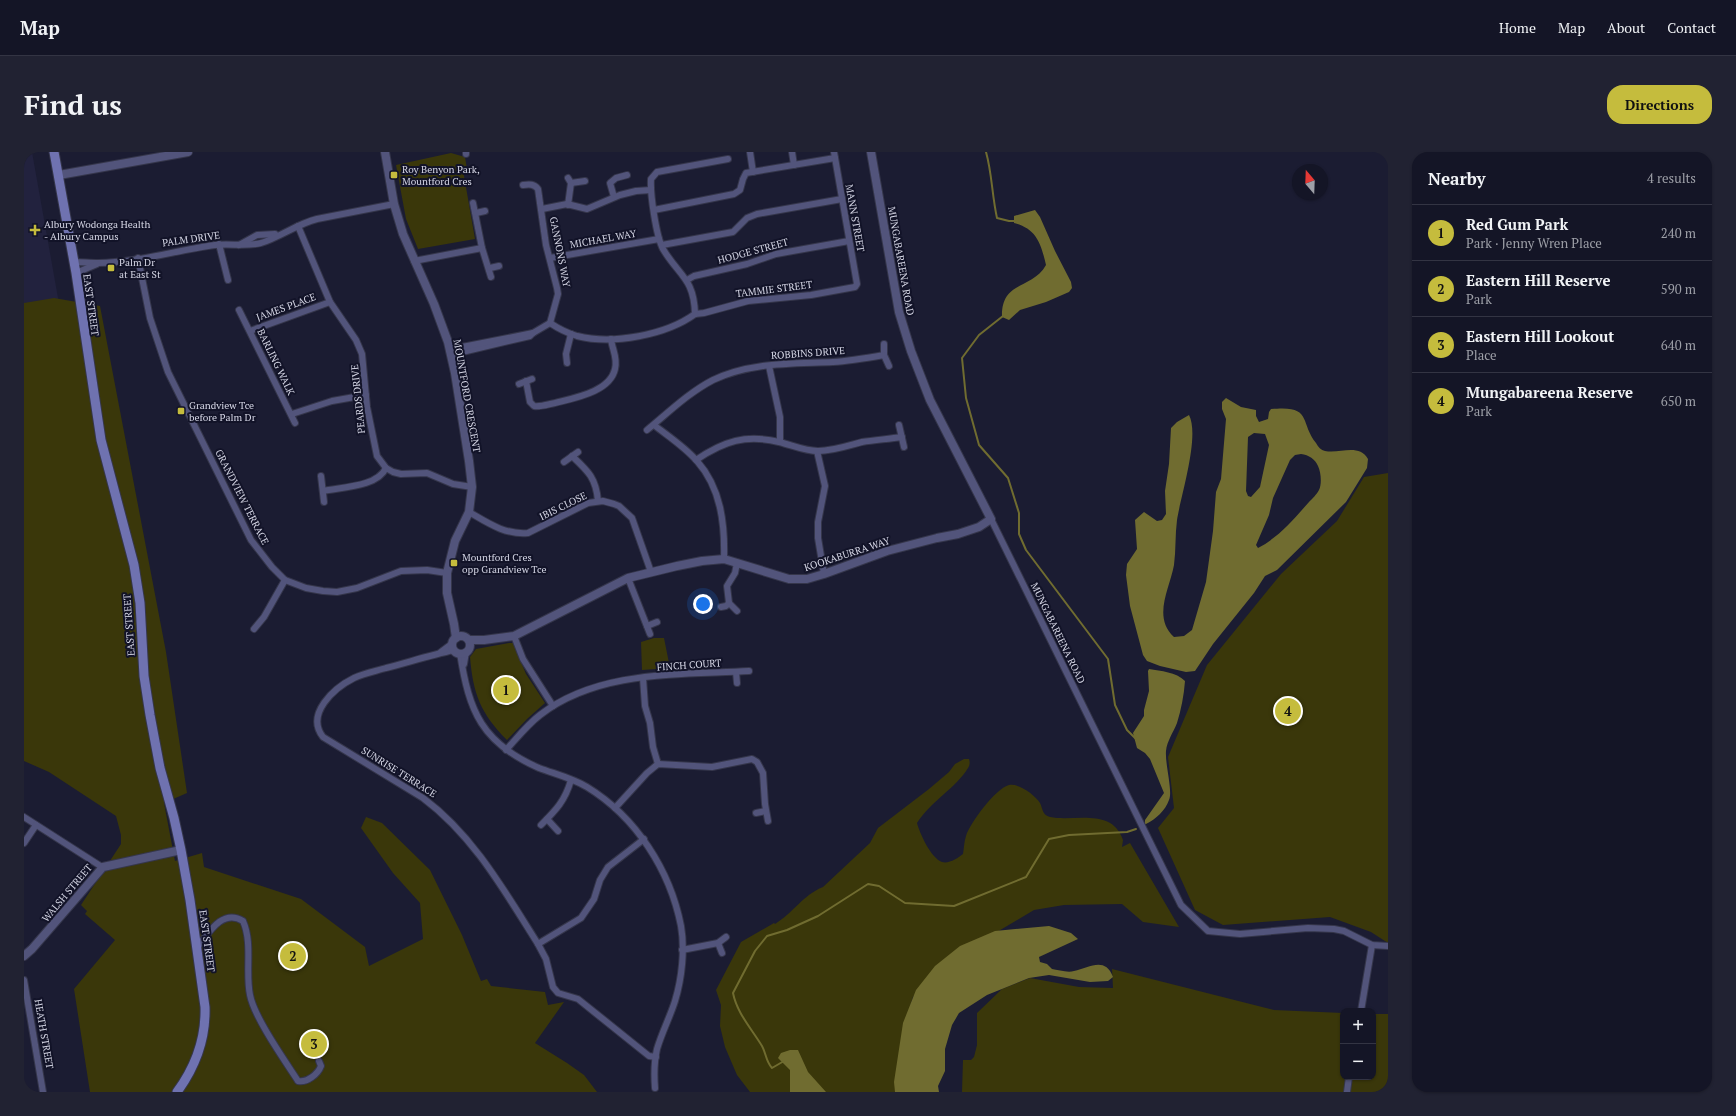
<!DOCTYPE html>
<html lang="en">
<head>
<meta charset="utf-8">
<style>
  :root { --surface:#141526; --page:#212232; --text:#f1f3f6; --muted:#9d9fa7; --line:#333443; --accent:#c5bc3d }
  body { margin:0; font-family:"PT Serif",serif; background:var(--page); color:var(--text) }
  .controls { position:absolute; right:12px; bottom:12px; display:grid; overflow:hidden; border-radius:8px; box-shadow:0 1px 3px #0004 }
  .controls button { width:36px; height:36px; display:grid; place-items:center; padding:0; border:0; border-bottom:1px solid var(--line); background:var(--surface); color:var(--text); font:20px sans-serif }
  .compass { position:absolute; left:1268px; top:12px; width:36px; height:36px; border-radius:50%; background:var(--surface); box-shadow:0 1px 3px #0004; rotate:341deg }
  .you { position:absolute; left:679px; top:452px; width:14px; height:14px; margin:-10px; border:3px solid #fff; border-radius:50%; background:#1a73e8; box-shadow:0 0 0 6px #1a73e833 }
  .badge { display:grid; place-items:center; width:26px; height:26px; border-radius:50%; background:var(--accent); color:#111; font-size:13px; font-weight:700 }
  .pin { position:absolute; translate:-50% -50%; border:2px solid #fff; box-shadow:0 1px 4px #0006 }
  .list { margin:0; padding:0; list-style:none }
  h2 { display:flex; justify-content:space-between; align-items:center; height:52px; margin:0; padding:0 16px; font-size:17px }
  h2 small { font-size:13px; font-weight:400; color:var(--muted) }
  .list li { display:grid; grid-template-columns:26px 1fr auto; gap:12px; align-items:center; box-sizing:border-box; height:56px; padding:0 16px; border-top:1px solid var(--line) }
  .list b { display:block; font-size:15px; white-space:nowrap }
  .list p { margin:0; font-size:13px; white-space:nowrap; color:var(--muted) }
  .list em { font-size:13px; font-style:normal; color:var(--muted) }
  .map { position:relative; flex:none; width:1364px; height:940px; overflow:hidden; border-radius:16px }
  header { display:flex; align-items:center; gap:24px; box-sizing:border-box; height:56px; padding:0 20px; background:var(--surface); border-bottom:1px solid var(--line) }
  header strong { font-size:19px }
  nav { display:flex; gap:22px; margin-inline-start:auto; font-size:14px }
  .intro { display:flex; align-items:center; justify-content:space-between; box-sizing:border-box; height:96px; padding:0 24px }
  h1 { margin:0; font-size:28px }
  .button { padding:10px 18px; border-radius:16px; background:var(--accent); color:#111; font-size:14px; font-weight:700 }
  main { display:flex; gap:24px; padding:0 24px }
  aside { flex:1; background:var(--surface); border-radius:16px; box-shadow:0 1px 3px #0004 }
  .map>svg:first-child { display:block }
  .built { fill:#22223e }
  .green { fill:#3a370a }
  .water { fill:#706c30; fill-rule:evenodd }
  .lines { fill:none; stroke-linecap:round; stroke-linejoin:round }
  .stream { stroke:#706c30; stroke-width:2 }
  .minor-casing { stroke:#35364b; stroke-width:8 }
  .tertiary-casing { stroke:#35364b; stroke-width:10 }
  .secondary-casing { stroke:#35364b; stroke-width:11 }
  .minor { stroke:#52547b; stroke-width:6 }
  .tertiary { stroke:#52547b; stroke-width:8 }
  .secondary { stroke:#6f72b0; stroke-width:9 }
  .poi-dot { fill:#c5bc3d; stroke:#121328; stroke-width:1.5 }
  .labels { text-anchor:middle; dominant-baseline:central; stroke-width:4; stroke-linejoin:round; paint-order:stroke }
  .poi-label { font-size:10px; fill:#d5d6e5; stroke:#121328; text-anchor:start }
  .street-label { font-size:10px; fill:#d5d6e5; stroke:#121328 }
</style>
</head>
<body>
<header>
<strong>Map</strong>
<nav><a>Home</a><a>Map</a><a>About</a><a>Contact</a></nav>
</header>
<div class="intro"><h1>Find us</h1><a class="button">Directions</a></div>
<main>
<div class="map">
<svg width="1364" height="940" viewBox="0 0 1364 940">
  <rect width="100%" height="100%" fill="#1b1c32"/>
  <path class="built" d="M0,0H8L36,157L0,163Z"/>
  <g class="green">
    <path d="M427,1L441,5L443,17L439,18L451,87L394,97L382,67L372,13Z"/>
    <path d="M30,146L76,154L142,500L163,641L140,651L151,709L178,701L180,715L277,747L341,795L345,814L399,787L396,751L369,721L337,676L342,665L358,671L406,718L438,783L457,829L463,827L467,834L521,840L524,853L540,850L511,891L543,911L560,923L573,940H66L50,837L91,788L61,762L63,759L57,753L97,692V683L92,664L25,620L0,609V151Z"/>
    <path d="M1364,321V791L1347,780L1306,765L1199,773L1171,758L1134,676L1150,656L1144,605L1183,513L1257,422L1313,369L1340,325Z"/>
    <path d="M630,486H640L646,516L618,518L617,490Z"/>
    <path d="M485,491H489L502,522L521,551L503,567L483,588C457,562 449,542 446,505L452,497Z"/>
    <path d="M940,607H945C946,610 946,613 944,616C932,636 907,649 893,671C896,682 907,706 918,710C925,712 934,706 939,702C940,696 940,690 942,684C946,671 972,636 985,633C995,631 1011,643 1016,651C1019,657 1018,663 1026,665C1050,670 1088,655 1099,688L1098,695L1106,691L1155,775L1119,770L1098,752L1040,753L1010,758L919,812L889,845L880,873L881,940H726L713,923L701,895L696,874L697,853L692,838L717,790L750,771L751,772C769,761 779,743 799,735L846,691L854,676L905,637L925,620L931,612Z"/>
    <path d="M1088,817L1250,858L1319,861V925H1349V862H1364V940H938L939,908H947L950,905L953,893V861L978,837L1006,826L1055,835L1089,836Z"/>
  </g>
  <g class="water">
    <path d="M1011,58L1016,65L1031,99L1047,130L1048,136L1045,140L1022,150L996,158L985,168L978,165C977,128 1008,138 1022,113C1017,92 1013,77 990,71V64Z"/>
    <path d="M1202,246L1217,255L1232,258V264L1235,270L1244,267L1245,260L1247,257C1289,253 1275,269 1292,291C1294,295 1297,298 1301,299C1316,302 1335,291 1344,307L1343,316L1322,350L1253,418L1241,424L1230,441L1189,492L1171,519L1162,520L1136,514L1123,509L1119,503L1106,454L1102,423L1103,412L1113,397L1111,368L1120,360L1133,369L1138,368L1142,362L1141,339L1145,312L1147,276L1153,270L1165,263C1176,284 1157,343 1153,368C1151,383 1152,398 1150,413C1146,436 1128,465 1150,485L1160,484L1168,478L1182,430L1189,379L1192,340L1197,327L1202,267L1198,257V250ZM1230,281L1241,282L1245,293L1236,335L1227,345L1224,344L1222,339L1224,285ZM1277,302C1285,303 1291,307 1294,314C1297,320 1298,332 1295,338C1293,342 1288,347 1285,350C1269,368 1255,385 1234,396L1232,393L1245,363L1249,346L1266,308L1271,303Z"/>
    <path d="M1125,517C1137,519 1152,520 1161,529C1160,543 1157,558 1153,571C1149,581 1143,589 1142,599C1141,613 1149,639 1145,648C1141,659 1132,667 1122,672H1121V668L1140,641L1126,607L1121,601L1113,596L1109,581L1120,564V558L1125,539L1124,519Z"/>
    <path d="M1025,774L1047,781L1054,787L1015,805L1016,810L1023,812L1028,817C1034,818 1044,821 1050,819C1065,816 1081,804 1089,825L1084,829L1066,830L1025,823L1005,826L963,843L935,861L928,873L921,897V919L914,934L915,940H871L870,930L879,871L892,838L911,814L936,794L971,779Z"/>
    <path d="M766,898H774L784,920L802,940H766V918L754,906L757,901Z"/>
  </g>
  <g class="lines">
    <g class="stream">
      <path d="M962,0C968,21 968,44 973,66L985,69H991"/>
      <path d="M979,164L955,183L938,206L942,246L955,293L984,326L995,361V382L1002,398L1084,507L1091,553L1103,578L1112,587"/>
      <path d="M760,909L748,916C742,910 742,901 738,894C727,876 713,861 709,841L731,799L743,784L763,778L794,764L844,732L855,734L881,751L930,754L1002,725L1025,687L1045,683L1103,680L1112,677"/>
    </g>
    <defs>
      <g id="minor">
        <path d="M442,0V2"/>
        <path d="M726,0L729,20"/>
        <path d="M768,0L770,13"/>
        <path d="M544,26L547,31L561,29"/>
        <path d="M590,45L586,31L592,26L603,23"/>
        <path d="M449,51L458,96L467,125"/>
        <path d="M544,53L547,31"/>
        <path d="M518,57L543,52L563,57L596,43L612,39L627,38"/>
        <path d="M630,58L710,42L716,38L719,27L722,21L811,6"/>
        <path d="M452,61L461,59"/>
        <path d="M274,74L306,150L332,188L338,202L343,255L353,304L362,316L369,320L377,322L403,321L429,332L448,335"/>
        <path d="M195,92L204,128"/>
        <path d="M215,93L233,83L251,82"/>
        <path d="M638,93L709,80L723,66L733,62L818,47"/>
        <path d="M114,106L126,166L144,220L227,388L248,415L261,428L282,436L299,439L313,440L333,436L377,419L403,418L423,421"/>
        <path d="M526,106L635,87"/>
        <path d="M390,109L458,96"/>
        <path d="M50,110C58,110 66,111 74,111C112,111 153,98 191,93C206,91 222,95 237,91C256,85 273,72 293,67L370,52"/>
        <path d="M466,116L475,114"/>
        <path d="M52,121L73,112"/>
        <path d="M663,128L670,124L723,112L752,102L825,89"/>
        <path d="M215,158L271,271"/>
        <path d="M671,162L680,161L724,149L787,143L831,135L833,132L810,0"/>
        <path d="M671,162C670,126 655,124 639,97C632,84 626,41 627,27L633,20L704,7"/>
        <path d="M526,171C535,177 543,181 553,184C589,193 642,183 671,162"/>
        <path d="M226,179L306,150"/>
        <path d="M860,192V203L865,214"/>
        <path d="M426,201H434L506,184L509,181L526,171L534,142L533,136L522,93L514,37C510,32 506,32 499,33"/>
        <path d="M426,201L433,196L509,181"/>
        <path d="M543,211L542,202L547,182"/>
        <path d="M745,214L756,265V290"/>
        <path d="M502,229L506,250L510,254C517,255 525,252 531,251C550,246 586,240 591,217C594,206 588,197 587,187"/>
        <path d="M495,232L508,227"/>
        <path d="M268,262L308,249L342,243"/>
        <path d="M630,273C644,284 661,295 673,309C697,336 701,372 700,407"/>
        <path d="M875,273L880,295"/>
        <path d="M623,278C644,261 664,241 689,228C726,210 768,212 809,210C826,209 843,206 860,203"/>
        <path d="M793,299L801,334L794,370V386L800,422"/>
        <path d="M548,304C564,319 572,326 574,349"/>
        <path d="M672,308C700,289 722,282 755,290C768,293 780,299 794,299C809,299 823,294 838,290C851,288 864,287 878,285"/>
        <path d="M540,310L554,300"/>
        <path d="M297,324L300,350"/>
        <path d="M299,339C318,335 353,335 362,316"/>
        <path d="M445,360C464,371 481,383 504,381L564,351L579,349L590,352L595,354L608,366L627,420"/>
        <path d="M967,367L1157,753L1184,779L1216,782L1284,776L1310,777L1320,779L1348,793L1364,794"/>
        <path d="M604,426L626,482"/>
        <path d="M705,451L713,459"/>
        <path d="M697,455L702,454L705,451L703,434L711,421L713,411"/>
        <path d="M623,474L633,470"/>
        <path d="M230,477L240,465L261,428"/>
        <path d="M490,484L499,507L529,554"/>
        <path d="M430,498C407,503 385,510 362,516C352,519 340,521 330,526C310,536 281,562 299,585L399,646C450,684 481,740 514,792L522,807L529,835L534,841L554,847L620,900L625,904L632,905"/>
        <path d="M417,500L429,491"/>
        <path d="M436,501C445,560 458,591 515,616C531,622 548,626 563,635C612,665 646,718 657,774C661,797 658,826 651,849C646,865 638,880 633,897C630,910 630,923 631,936"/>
        <path d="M440,512L442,500"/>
        <path d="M712,520L713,531"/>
        <path d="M619,526L621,554L626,571L629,595L634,612"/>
        <path d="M482,598C493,586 503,573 516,563C574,518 655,523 725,519"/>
        <path d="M591,656L623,621L634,612L688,615L728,607L733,610L739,621L741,652L744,669"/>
        <path d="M732,661L742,659"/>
        <path d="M0,665L78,715"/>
        <path d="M523,667L534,679"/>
        <path d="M517,673C532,658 541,649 547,628"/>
        <path d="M0,691L12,673"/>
        <path d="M694,791L698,801"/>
        <path d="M514,792L557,766L570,747L576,728L584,715L620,687"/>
        <path d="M173,796C184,782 198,756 219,769C229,792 221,819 226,843C230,865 261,909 274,929C283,931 294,922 297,914L295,909"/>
        <path d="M658,798L694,791L702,785"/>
        <path d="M0,828L19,940"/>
        <path d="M1337,859L1348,793"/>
        <path d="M1323,940L1325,925"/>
      </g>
      <g id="tertiary">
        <path d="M361,0L370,52L379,82L410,152L424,190L431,221L445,309L448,335L445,360L431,389L423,421V441L430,472L432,486"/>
        <path d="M35,23L164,0"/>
        <circle cx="437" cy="493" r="9"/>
        <path d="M445,488H460L490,484L604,426L653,414L678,409L700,407L765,427H783L800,422L863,399L913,386L934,382L955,375L967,367L906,248L887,199L875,160L847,0"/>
        <path d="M0,804L8,797L79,715L157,698"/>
      </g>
      <path id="secondary" d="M30,0L52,121L77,288L110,413L116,451L120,524L126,563L136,616L150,666L157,698L166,748L181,855C182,887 172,914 153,940"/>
    </defs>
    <use href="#minor" class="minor-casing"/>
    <use href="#tertiary" class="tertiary-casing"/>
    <use href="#secondary" class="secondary-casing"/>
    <use href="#minor" class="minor"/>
    <use href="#tertiary" class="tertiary"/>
    <use href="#secondary" class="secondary"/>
  </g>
  <g class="poi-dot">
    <rect x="366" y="19" width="8" height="8" rx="2"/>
    <path d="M9 72h4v4h4v4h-4v4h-4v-4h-4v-4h4z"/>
    <rect x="83" y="112" width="8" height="8" rx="2"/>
    <rect x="153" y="255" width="8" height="8" rx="2"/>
    <rect x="426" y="407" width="8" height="8" rx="2"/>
  </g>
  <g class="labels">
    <g class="poi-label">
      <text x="378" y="17">Roy Benyon Park,<tspan x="378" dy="12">Mountford Cres</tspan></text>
      <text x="20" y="72">Albury Wodonga Health<tspan x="20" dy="12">- Albury Campus</tspan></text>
      <text x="95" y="110">Palm Dr<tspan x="95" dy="12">at East St</tspan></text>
      <text x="165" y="253">Grandview Tce<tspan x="165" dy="12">before Palm Dr</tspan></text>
      <text x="438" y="405">Mountford Cres<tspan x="438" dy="12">opp Grandview Tce</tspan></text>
    </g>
    <g class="street-label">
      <text transform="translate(831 66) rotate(80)">MANN STREET</text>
      <text transform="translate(167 87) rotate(-8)">PALM DRIVE</text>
      <text transform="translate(579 87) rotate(-10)">MICHAEL WAY</text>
      <text transform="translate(729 99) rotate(-15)">HODGE STREET</text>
      <text transform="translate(536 100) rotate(79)">GANNONS WAY</text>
      <text transform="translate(877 109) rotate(80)">MUNGABAREENA ROAD</text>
      <text transform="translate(750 137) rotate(-7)">TAMMIE STREET</text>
      <text transform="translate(67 153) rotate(82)">EAST STREET</text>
      <text transform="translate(262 155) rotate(-20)">JAMES PLACE</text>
      <text transform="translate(784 201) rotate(-4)">ROBBINS DRIVE</text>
      <text transform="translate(252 210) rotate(64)">BARLING WALK</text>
      <text transform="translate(443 244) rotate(80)">MOUNTFORD CRESCENT</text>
      <text transform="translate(334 247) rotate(-96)">PEARDS DRIVE</text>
      <text transform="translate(218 345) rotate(63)">GRANDVIEW TERRACE</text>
      <text transform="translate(539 354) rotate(-26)">IBIS CLOSE</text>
      <text transform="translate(823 402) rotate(-18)">KOOKABURRA WAY</text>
      <text transform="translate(105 473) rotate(-94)">EAST STREET</text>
      <text transform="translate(1034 481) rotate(64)">MUNGABAREENA ROAD</text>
      <text transform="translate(665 513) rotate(-4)">FINCH COURT</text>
      <text transform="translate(375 620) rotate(32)">SUNRISE TERRACE</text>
      <text transform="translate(43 741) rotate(-50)">WALSH STREET</text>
      <text transform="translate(183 789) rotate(82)">EAST STREET</text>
      <text transform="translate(20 882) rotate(80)">HEATH STREET</text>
    </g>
  </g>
</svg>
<div class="controls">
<button>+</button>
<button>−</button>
</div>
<svg class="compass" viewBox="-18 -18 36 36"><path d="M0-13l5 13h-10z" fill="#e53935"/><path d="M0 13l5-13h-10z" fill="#9d9fa7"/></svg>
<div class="you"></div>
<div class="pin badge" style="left:482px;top:538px">1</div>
<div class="pin badge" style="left:269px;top:804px">2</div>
<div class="pin badge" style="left:290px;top:892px">3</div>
<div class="pin badge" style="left:1264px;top:559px">4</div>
</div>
<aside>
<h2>Nearby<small>4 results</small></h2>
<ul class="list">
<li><span class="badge">1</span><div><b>Red Gum Park</b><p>Park · Jenny Wren Place</p></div><em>240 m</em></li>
<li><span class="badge">2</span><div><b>Eastern Hill Reserve</b><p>Park</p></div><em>590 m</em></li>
<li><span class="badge">3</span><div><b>Eastern Hill Lookout</b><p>Place</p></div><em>640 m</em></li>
<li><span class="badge">4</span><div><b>Mungabareena Reserve</b><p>Park</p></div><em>650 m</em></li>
</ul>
</aside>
</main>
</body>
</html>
